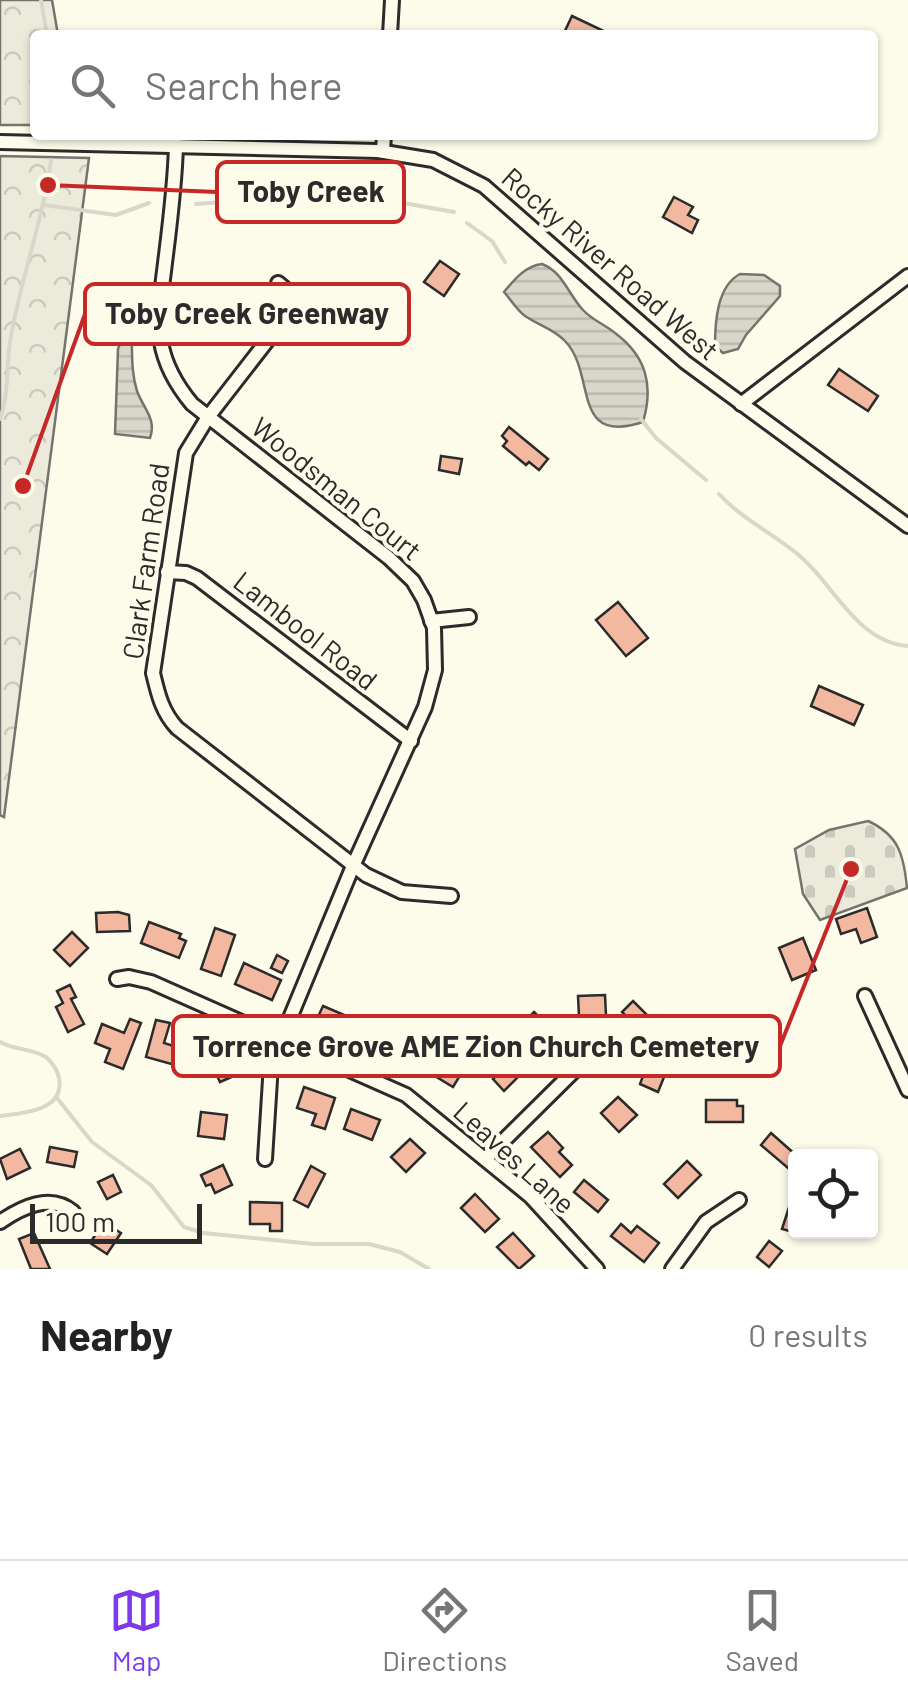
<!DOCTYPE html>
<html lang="en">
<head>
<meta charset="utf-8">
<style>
  :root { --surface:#fff; --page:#f6f6f6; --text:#222; --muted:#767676; --line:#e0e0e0; --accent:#7c3aed }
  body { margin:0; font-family:Barlow,sans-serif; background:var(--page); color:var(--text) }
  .controls { position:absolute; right:30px; bottom:30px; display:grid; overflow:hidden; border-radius:10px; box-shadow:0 2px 8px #0004 }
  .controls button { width:90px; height:90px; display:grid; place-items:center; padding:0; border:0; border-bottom:2px solid var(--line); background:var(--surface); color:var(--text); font:50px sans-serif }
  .scale { position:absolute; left:30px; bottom:25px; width:172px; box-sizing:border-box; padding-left:10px; border:5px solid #2b2b2b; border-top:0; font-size:28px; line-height:35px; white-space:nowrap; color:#2b2b2b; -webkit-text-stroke:8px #fdfbea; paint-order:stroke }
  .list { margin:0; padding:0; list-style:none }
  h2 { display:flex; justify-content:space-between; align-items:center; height:130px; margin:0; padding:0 40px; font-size:42px }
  h2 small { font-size:32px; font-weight:400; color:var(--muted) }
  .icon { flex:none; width:55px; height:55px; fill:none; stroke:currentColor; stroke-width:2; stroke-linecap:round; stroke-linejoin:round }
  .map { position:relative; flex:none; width:908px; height:1269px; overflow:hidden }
  .search { position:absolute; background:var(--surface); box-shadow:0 2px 8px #0004; left:30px; right:30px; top:30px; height:110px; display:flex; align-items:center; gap:25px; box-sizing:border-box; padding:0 35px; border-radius:10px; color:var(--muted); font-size:38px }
  .sheet { height:290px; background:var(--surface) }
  nav { display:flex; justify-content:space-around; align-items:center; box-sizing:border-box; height:140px; border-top:2px solid var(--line); background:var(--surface); font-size:28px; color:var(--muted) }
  nav a { display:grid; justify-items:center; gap:5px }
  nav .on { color:var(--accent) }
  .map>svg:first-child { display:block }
  .cemetery { fill:url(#cemetery-stones); stroke:#74746e; stroke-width:2.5 }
  .park { fill:url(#park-crowns); stroke:#74746e; stroke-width:2.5 }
  .water { fill:url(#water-rules); stroke:#74746e; stroke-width:2.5 }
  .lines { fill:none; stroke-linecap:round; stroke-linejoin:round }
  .stream { stroke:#d8d7c9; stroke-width:4 }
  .building { fill:#f2b8a0; stroke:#2b2b2b; stroke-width:2.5 }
  .minor-casing { stroke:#2b2b2b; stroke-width:18 }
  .minor { stroke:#fdfbea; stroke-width:12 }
  .labels { text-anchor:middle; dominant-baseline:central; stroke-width:8; stroke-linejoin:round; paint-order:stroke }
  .street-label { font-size:28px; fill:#2b2b2b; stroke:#fdfbea }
  .leader { fill:none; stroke:#c62828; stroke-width:4 }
  .callout-dot { fill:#c62828; stroke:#fdfbea; stroke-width:4 }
  .callout { fill:#fdfbea; stroke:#c62828; stroke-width:4 }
  .callout-label { font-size:30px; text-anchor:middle; font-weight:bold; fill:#2b2b2b }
</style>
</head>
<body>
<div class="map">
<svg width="908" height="1269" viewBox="0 0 908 1269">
  <defs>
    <pattern id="cemetery-stones" width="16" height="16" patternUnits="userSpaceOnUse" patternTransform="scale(2.5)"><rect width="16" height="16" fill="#ecebdb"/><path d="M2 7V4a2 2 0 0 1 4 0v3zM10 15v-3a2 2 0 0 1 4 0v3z" fill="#cbcabc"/></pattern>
    <pattern id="park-crowns" width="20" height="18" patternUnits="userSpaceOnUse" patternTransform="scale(2.5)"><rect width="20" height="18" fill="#ecebdb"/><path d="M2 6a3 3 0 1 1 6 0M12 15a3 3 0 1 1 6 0" fill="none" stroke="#cbcabc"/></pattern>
    <pattern id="water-rules" width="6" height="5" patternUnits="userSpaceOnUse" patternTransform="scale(2.5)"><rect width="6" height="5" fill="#d8d7c9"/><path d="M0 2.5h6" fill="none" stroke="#bab9ad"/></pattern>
  </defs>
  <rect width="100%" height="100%" fill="#fdfbea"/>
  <path class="cemetery" d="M868,821C899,835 904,856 907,888L820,920L803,894L795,849L829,830Z"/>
  <g class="park">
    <path d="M0,0H52L58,35H35V125H0Z"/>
    <path d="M0,156L89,158L4,817L0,815Z"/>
  </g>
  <g class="water">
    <path d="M542,264C563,272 568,294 583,310C592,320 604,324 615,333C646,356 654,385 643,422C570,446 597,374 565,341C554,329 538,325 525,316C517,310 511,300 504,292C514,280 525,266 542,264Z"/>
    <path d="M740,274L764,275L780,286V296L746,335L738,349L723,353L715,346C715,322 717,286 740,274Z"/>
    <path d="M130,317C134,340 129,366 137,391C143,408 157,419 150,438L115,434L118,349Z"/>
  </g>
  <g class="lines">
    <g class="stream">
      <path d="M41,0L47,35"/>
      <path d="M196,204L235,201L263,190L294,206L324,205L360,209"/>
      <path d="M44,205L116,215L149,203"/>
      <path d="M371,208L398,202L454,212"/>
      <path d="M467,223L492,241L505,262"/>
      <path d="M0,419C9,395 6,367 10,342C20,280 43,221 51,160"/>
      <path d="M641,419L656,438L706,480"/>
      <path d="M719,494C741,518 770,532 795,552C833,581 855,642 908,646"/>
      <path d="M0,1042C14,1050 34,1049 46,1057C52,1062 58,1071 59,1078C65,1111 23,1113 0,1116"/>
      <path d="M57,1098L92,1142L151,1185L184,1227L203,1233L313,1244H369L400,1252L429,1269"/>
    </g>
  </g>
  <g class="building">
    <path d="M572,16L608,33L607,35H563Z"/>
    <path d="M674,197L693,207L688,215L698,220L692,233L663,217Z"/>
    <path d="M440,261L459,274L444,296L424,282Z"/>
    <path d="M839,369L878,396L868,411L828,385Z"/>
    <path d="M509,427L548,459L539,470L529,462L526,465L503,446L507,441L502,436Z"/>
    <path d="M441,456L462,459L459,474L439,470Z"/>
    <path d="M618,602L648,638L626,656L596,620Z"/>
    <path d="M819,686L863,705L854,725L811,706Z"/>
    <path d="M867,908L877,937L861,943L856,929L841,934L836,919Z"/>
    <path d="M118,912L129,915L130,931L97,932L96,913Z"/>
    <path d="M149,922L181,934L179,938L186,941L179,958L141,943Z"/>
    <path d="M215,928L235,935L221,976L201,969Z"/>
    <path d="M72,932L88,948L70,966L54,950Z"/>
    <path d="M803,938L816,970L792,980L779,948Z"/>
    <path d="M277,955L288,961L282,973L271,968Z"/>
    <path d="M244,963L281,980L272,1000L235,984Z"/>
    <path d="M70,985L76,997L71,999L84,1024L68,1032L56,1007L63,1003L57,991Z"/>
    <path d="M605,995L606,1015L579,1016L578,996Z"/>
    <path d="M633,1001L658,1026L647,1037L622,1012Z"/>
    <path d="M323,1006L356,1020L350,1034L317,1019Z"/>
    <path d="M534,1012L551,1029L543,1036L550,1042L539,1053L520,1034L531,1024L527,1019Z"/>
    <path d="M130,1019L141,1023L123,1069L105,1062L110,1049L95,1043L102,1024L124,1033Z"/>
    <path d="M156,1020L170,1023L164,1043L180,1048L175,1065L146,1057Z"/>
    <path d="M226,1051L236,1075L220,1082L209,1058Z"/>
    <path d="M520,1053L531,1064L504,1091L493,1079Z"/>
    <path d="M438,1059L461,1074L453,1087L430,1073Z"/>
    <path d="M649,1060L668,1067L658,1092L640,1084Z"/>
    <path d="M304,1087L335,1098L325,1129L312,1125L316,1114L297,1108Z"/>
    <path d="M618,1097L637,1115L619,1132L601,1113Z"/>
    <path d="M706,1100H737V1106H743V1122H706Z"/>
    <path d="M351,1109L380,1120L372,1140L344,1129Z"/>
    <path d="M201,1112L227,1115L224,1139L198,1136Z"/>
    <path d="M548,1132L563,1148L559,1152L572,1165L560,1177L531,1147Z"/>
    <path d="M771,1133L797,1156L788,1168L761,1145Z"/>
    <path d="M410,1139L425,1153L406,1172L391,1157Z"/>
    <path d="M50,1147L77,1152L74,1167L47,1162Z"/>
    <path d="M20,1149L30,1168L7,1179L0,1159Z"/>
    <path d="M687,1161L701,1175L678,1198L664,1184Z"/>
    <path d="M223,1165L232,1185L215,1193L211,1184L206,1186L201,1175Z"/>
    <path d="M311,1166L325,1174L308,1207L294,1200Z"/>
    <path d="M113,1175L121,1192L107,1199L98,1182Z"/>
    <path d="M584,1180L608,1200L598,1212L574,1192Z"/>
    <path d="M795,1189L796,1232H801L800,1234L782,1229Z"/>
    <path d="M475,1194L499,1219L485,1232L461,1208Z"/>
    <path d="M250,1202L282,1203V1231H270V1224H250Z"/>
    <path d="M104,1222L121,1233L107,1254L90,1243Z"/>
    <path d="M621,1224L631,1233L637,1226L659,1243L644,1262L611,1236Z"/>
    <path d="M34,1233L50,1269H31L19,1239Z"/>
    <path d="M513,1233L534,1256L519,1269L497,1247Z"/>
    <path d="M769,1241L782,1251L769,1267L757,1257Z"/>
  </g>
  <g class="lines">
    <defs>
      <g id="minor">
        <path d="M390,35L392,0"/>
        <path d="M0,142L378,151L433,160L484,186L685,362L908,526"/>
        <path d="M176,145C175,185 170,223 165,263C162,289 157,315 161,342C165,365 177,386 192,404L389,558L413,581L424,600L434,628L435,670L425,707L353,866L271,1064L265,1159"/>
        <path d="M383,151L384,135"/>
        <path d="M278,283L318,316"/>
        <path d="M298,301L208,417L186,453L153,673C158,694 162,712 177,728L366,875L402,892L451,896"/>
        <path d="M741,404L908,276"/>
        <path d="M167,572L186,573L197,578L411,741"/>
        <path d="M431,621L469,617"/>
        <path d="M117,979L129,977L151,982L406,1095L530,1196L597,1269"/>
        <path d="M865,996L908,1090"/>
        <path d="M485,1159L579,1066L608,1058"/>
        <path d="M0,1222C22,1207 50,1193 73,1212"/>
        <path d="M672,1269L706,1222L739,1200"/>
      </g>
    </defs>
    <use href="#minor" class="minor-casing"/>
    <use href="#minor" class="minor"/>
  </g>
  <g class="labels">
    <g class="street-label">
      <text transform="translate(611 263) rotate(41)">Rocky River Road West</text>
      <text transform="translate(337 488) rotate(39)">Woodsman Court</text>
      <text transform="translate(145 561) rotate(-82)">Clark Farm Road</text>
      <text transform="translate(306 630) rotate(38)">Lambool Road</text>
      <text transform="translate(515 1157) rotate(42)">Leaves Lane</text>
    </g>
  </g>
  <path class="leader" d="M48 185L217 192M23 486L85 314M851 869L780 1046"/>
  <g class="callout-dot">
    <circle cx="48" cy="185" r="10"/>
    <circle cx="23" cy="486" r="10"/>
    <circle cx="851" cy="869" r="10"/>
  </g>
  <g class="callout">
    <rect x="217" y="162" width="187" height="60" rx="10"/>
    <rect x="85" y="284" width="324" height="60" rx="10"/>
    <rect x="173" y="1016" width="607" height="60" rx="10"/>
  </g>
  <g class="callout-label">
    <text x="311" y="202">Toby Creek</text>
    <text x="247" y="324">Toby Creek Greenway</text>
    <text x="476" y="1057">Torrence Grove AME Zion Church Cemetery</text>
  </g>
</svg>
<div class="controls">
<button><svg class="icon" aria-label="locate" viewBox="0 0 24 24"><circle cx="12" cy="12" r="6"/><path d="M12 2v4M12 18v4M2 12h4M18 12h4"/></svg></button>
</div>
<div class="scale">100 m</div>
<div class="search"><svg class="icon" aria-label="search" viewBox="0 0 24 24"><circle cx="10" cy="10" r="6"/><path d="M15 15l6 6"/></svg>Search here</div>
</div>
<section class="sheet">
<h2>Nearby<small>0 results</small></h2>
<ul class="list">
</ul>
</section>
<nav>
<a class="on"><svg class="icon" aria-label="map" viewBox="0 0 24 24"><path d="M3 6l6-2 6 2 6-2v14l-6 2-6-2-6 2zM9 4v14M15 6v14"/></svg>Map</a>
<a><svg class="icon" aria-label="directions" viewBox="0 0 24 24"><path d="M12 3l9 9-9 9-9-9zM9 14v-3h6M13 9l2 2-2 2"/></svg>Directions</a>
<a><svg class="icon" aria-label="saved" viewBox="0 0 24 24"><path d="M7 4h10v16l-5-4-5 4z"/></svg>Saved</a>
</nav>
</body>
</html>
